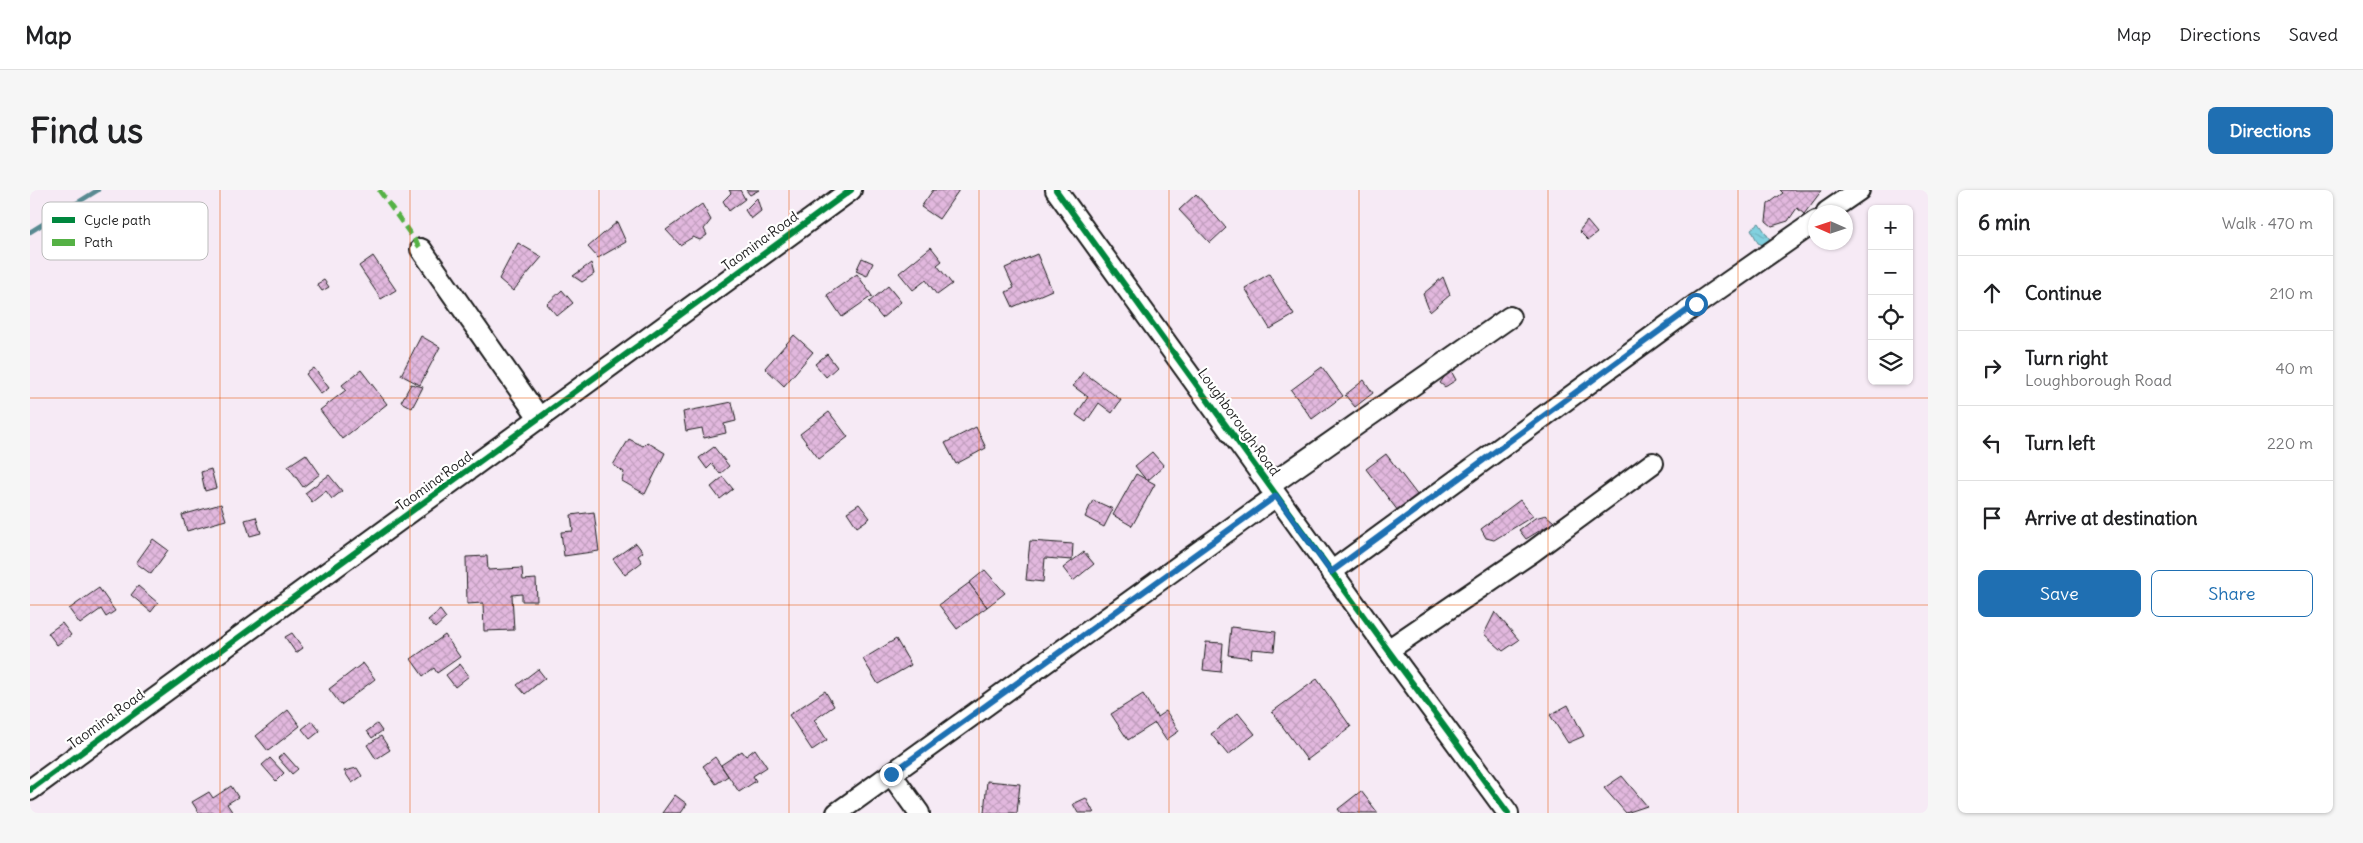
<!DOCTYPE html>
<html lang="en">
<head>
<meta charset="utf-8">
<style>
  :root { --surface:#fff; --page:#f6f6f6; --text:#202124; --muted:#757577; --line:#e0e0e0; --accent:#1f6fb2 }
  body { margin:0; font-family:Delius,sans-serif; background:var(--page); color:var(--text) }
  .controls { position:absolute; right:15px; top:15px; display:grid; overflow:hidden; border-radius:8px; box-shadow:0 1px 4px #0004 }
  .controls button { width:45px; height:45px; display:grid; place-items:center; padding:0; border:0; border-bottom:1px solid var(--line); background:var(--surface); color:var(--text); font:25px sans-serif }
  .compass { position:absolute; left:1778px; top:15px; width:45px; height:45px; border-radius:50%; background:var(--surface); box-shadow:0 1px 4px #0004; rotate:273deg }
  .stop { position:absolute; width:15px; height:15px; margin:-11px; border:4px solid #1f6fb2; border-radius:50%; background:#fff }
  .stop.end { background:#1f6fb2; border-color:#fff; box-shadow:0 1px 5px #0008 }
  .list { margin:0; padding:0; list-style:none }
  h2 { display:flex; justify-content:space-between; align-items:center; height:65px; margin:0; padding:0 20px; font-size:21px }
  h2 small { font-size:16px; font-weight:400; color:var(--muted) }
  .list li { display:grid; grid-template-columns:32px 1fr auto; gap:15px; align-items:center; box-sizing:border-box; height:75px; padding:0 20px; border-top:1px solid var(--line) }
  .list b { display:block; font-size:19px; white-space:nowrap }
  .list p { margin:0; font-size:16px; white-space:nowrap; color:var(--muted) }
  .list em { font-size:16px; font-style:normal; color:var(--muted) }
  .actions { display:flex; gap:10px; padding:15px 20px }
  .actions a { flex:1; padding:11px 0; border:1px solid var(--accent); border-radius:8px; text-align:center; font-size:18px; color:var(--accent) }
  .actions .main { background:var(--accent); color:#fff }
  .icon { flex:none; width:28px; height:28px; fill:none; stroke:currentColor; stroke-width:2; stroke-linecap:round; stroke-linejoin:round }
  .map { position:relative; flex:none; width:1898px; height:623px; overflow:hidden; border-radius:8px }
  header { display:flex; align-items:center; gap:30px; box-sizing:border-box; height:70px; padding:0 25px; background:var(--surface); border-bottom:1px solid var(--line) }
  header strong { font-size:24px }
  nav { display:flex; gap:28px; margin-inline-start:auto; font-size:18px }
  .intro { display:flex; align-items:center; justify-content:space-between; box-sizing:border-box; height:120px; padding:0 30px }
  h1 { margin:0; font-size:35px }
  .button { padding:12px 22px; border-radius:8px; background:var(--accent); color:#fff; font-size:18px; font-weight:700 }
  main { display:flex; gap:30px; padding:0 30px }
  aside { flex:1; background:var(--surface); border-radius:8px; box-shadow:0 1px 4px #0004 }
  .map>svg:first-child { display:block }
  .water { fill:url(#water-waves); stroke:#598991 }
  .lines { fill:none; stroke-linecap:round; stroke-linejoin:round }
  .stream { stroke:#598991; stroke-width:4.5 }
  .building { fill:url(#building-cross-hatch); stroke:#1c1c1c }
  .minor-casing { stroke:#1c1c1c; stroke-width:24 }
  .minor { stroke:#fff; stroke-width:20 }
  .quiet { stroke:#55b145; stroke-width:5; stroke-dasharray:10 5; stroke-linecap:butt }
  .cycleway-casing { stroke:#fff; stroke-width:9 }
  .cycleway { stroke:#00873e; stroke-width:6 }
  .route { stroke:#1f6fb2; stroke-width:6 }
  .grid { fill:none; stroke:#e8590c; stroke-width:1; stroke-opacity:0.55 }
  .labels { text-anchor:middle; dominant-baseline:central; stroke-width:4.5; stroke-linejoin:round; paint-order:stroke }
  .street-label { font-size:14px; fill:#1c1c1c; stroke:#fff }
  .key { fill:#fff; stroke:#bbb; stroke-width:1 }
  .key-label { font-size:14px; fill:#1c1c1c }
</style>
</head>
<body>
<header>
<strong>Map</strong>
<nav><a>Map</a><a>Directions</a><a>Saved</a></nav>
</header>
<div class="intro"><h1>Find us</h1><a class="button">Directions</a></div>
<main>
<div class="map">
<svg width="1898" height="623" viewBox="0 0 1898 623">
  <defs>
    <pattern id="water-waves" width="16" height="10" patternUnits="userSpaceOnUse" patternTransform="scale(1.25)"><rect width="16" height="10" fill="#82d1df"/><path d="M0 5q4-4 8 0t8 0" fill="none" stroke="#70b3bf"/></pattern>
    <pattern id="building-cross-hatch" width="8" height="8" patternUnits="userSpaceOnUse" patternTransform="scale(1.25)"><rect width="8" height="8" fill="#e2b8de"/><path d="M0 0l8 8M0 8l8-8" fill="none" stroke="#c19ebe"/></pattern>
  </defs>
  <rect width="100%" height="100%" fill="#f6eaf5"/>
  <filter id="ink" filterUnits="userSpaceOnUse"><feTurbulence type="fractalNoise" baseFrequency=".02" numOctaves="2"/><feDisplacementMap in="SourceGraphic" scale="10" xChannelSelector="R" yChannelSelector="G"/><feConvolveMatrix kernelMatrix="1 2 1 2 8 2 1 2 1" color-interpolation-filters="sRGB"/></filter>
  <g filter="url(#ink)">
    <path class="water" d="M1729,33L1741,51L1736,56L1728,53L1721,39Z"/>
    <g class="lines">
      <path class="stream" d="M0,42L68,0"/>
    </g>
    <g class="building">
      <path d="M699,0H710L715,9L699,21L693,11L701,3Z"/>
      <path d="M716,0H729L720,5Z"/>
      <path d="M903,0H929L909,29L891,17Z"/>
      <path d="M1750,0H1792L1774,24L1767,18L1758,31L1742,36L1736,31L1738,14L1753,3Z"/>
      <path d="M1166,4L1196,38L1180,53L1149,20Z"/>
      <path d="M727,8L731,21L721,29L715,20Z"/>
      <path d="M672,14L681,30L674,39L677,45L670,50L663,47L650,55L636,40Z"/>
      <path d="M1557,31L1567,43L1558,50L1549,41Z"/>
      <path d="M587,32L596,52L568,68L558,57Z"/>
      <path d="M488,53L512,67L483,101L469,89Z"/>
      <path d="M901,57L912,71L907,75L922,94L907,105L896,90L883,100L869,83Z"/>
      <path d="M1007,64L1022,100L983,117L976,102L984,98L975,78Z"/>
      <path d="M343,66L366,100L351,109L329,76Z"/>
      <path d="M832,68L843,73L837,86L826,81Z"/>
      <path d="M561,73L564,84L552,92L543,86Z"/>
      <path d="M827,84L842,106L812,127L797,105Z"/>
      <path d="M1239,84L1264,125L1240,139L1215,98Z"/>
      <path d="M1413,87L1420,105L1400,122L1393,104Z"/>
      <path d="M294,90L299,97L292,101L287,94Z"/>
      <path d="M858,96L871,112L852,128L839,112Z"/>
      <path d="M532,100L543,113L527,126L517,114Z"/>
      <path d="M764,145L783,162L754,196L735,178Z"/>
      <path d="M391,146L410,157L390,195L371,185Z"/>
      <path d="M797,164L807,177L796,187L785,174Z"/>
      <path d="M1292,177L1313,206L1282,229L1261,200Z"/>
      <path d="M284,178L299,198L291,204L276,184Z"/>
      <path d="M1420,179L1426,190L1415,197L1410,193Z"/>
      <path d="M331,180L357,214L312,249L290,220L316,200L312,195Z"/>
      <path d="M1053,182L1091,210L1082,223L1069,213L1056,232L1046,225L1058,207L1043,196Z"/>
      <path d="M1334,190L1343,203L1325,217L1315,205Z"/>
      <path d="M381,194L393,197L382,218L371,212Z"/>
      <path d="M702,212L706,231L694,234L696,243L674,248L672,238L656,241L653,222Z"/>
      <path d="M799,222L818,247L789,269L770,244Z"/>
      <path d="M946,237L956,258L926,274L915,253Z"/>
      <path d="M599,249L613,256L617,252L635,263L615,304L592,291L594,282L583,275Z"/>
      <path d="M684,257L699,276L690,284L682,274L677,279L669,268Z"/>
      <path d="M1122,262L1134,276L1117,291L1105,276Z"/>
      <path d="M276,264L290,284L273,297L258,276Z"/>
      <path d="M1356,264L1388,306L1368,321L1336,279Z"/>
      <path d="M181,279L186,298L175,301L171,282Z"/>
      <path d="M1106,284L1125,294L1102,336L1083,325Z"/>
      <path d="M299,285L312,301L302,309L296,301L282,312L275,303Z"/>
      <path d="M693,287L703,299L690,309L681,297Z"/>
      <path d="M1063,310L1083,319L1074,337L1055,327Z"/>
      <path d="M1490,310L1503,326L1464,350L1456,348L1451,339Z"/>
      <path d="M191,314L196,330L157,341L152,325Z"/>
      <path d="M829,314L840,328L827,337L817,322Z"/>
      <path d="M564,322L569,361L534,366L531,342L543,341L541,325Z"/>
      <path d="M1516,325L1524,332L1496,349L1489,340L1505,328Z"/>
      <path d="M226,327L231,343L220,346L215,330Z"/>
      <path d="M123,349L138,360L121,384L106,373Z"/>
      <path d="M1000,351L1043,354L1042,370L1015,368L1013,392L996,390Z"/>
      <path d="M606,353L613,362L608,366L612,372L595,385L583,369Z"/>
      <path d="M1054,362L1064,374L1043,391L1033,378Z"/>
      <path d="M457,366L458,380L492,378L493,390L506,389L507,411H492V404L482,405L484,440L454,441L453,413L437,414L436,367Z"/>
      <path d="M955,380L975,403L957,417L939,393Z"/>
      <path d="M939,393L957,417L927,439L909,415Z"/>
      <path d="M108,396L128,413L121,422L101,405Z"/>
      <path d="M69,398L85,421L76,427L71,419L50,434L39,419Z"/>
      <path d="M410,420L416,428L405,438L398,430Z"/>
      <path d="M1465,422L1489,450L1473,461L1454,444Z"/>
      <path d="M32,433L41,445L27,455L18,443Z"/>
      <path d="M1201,437L1246,442L1244,461L1222,459L1221,468L1198,465Z"/>
      <path d="M262,443L273,458L266,463L255,447Z"/>
      <path d="M415,445L430,467L407,483L404,478L393,486L381,469Z"/>
      <path d="M866,449L881,475L848,494L833,469Z"/>
      <path d="M1176,452L1193,453L1191,482L1173,480Z"/>
      <path d="M333,473L345,489L311,515L299,499Z"/>
      <path d="M430,474L439,486L425,497L416,485Z"/>
      <path d="M508,479L515,488L495,504L487,495Z"/>
      <path d="M1287,489L1321,537L1277,570L1242,522Z"/>
      <path d="M795,501L804,516L784,530L797,550L782,560L759,525Z"/>
      <path d="M1113,504L1127,527L1136,521L1149,541L1136,550L1125,533L1098,550L1081,524Z"/>
      <path d="M1538,515L1554,546L1538,553L1520,525Z"/>
      <path d="M258,520L270,536L238,561L226,546Z"/>
      <path d="M1208,523L1225,544L1198,565L1181,544Z"/>
      <path d="M282,531L290,541L280,549L272,539Z"/>
      <path d="M347,534L352,541L342,548L337,541Z"/>
      <path d="M351,546L360,560L346,569L337,555Z"/>
      <path d="M725,559L737,577L723,586L726,591L709,602L691,575L712,561L716,566Z"/>
      <path d="M254,563L268,579L262,584L248,568Z"/>
      <path d="M685,567L698,586L686,594L673,576Z"/>
      <path d="M240,568L254,583L246,591L232,575Z"/>
      <path d="M327,578L332,586L322,593L314,581Z"/>
      <path d="M1592,586L1617,616L1596,623L1574,598Z"/>
      <path d="M957,591L990,594L987,623H954Z"/>
      <path d="M201,596L208,607L197,614L203,623H169L162,612L179,602L183,608Z"/>
      <path d="M1331,601L1348,623H1311L1308,619Z"/>
      <path d="M645,605L657,614L651,623H632Z"/>
      <path d="M1056,608L1064,623H1048L1043,614Z"/>
    </g>
    <g class="lines">
      <defs>
        <g id="minor">
          <path d="M1026,0L1358,460L1478,623"/>
          <path d="M1797,22L1829,0"/>
          <path d="M391,59L510,229"/>
          <path d="M1239,296L1480,127"/>
          <path d="M1301,382L1667,114L1786,31"/>
          <path d="M1358,460L1502,362L1623,273"/>
          <path d="M861,584L889,623"/>
          <path d="M0,600L821,0"/>
          <path d="M807,623L1246,306"/>
        </g>
      </defs>
      <use href="#minor" class="minor-casing"/>
      <use href="#minor" class="minor"/>
      <path class="quiet" d="M349,0L391,59"/>
      <defs>
        <g id="cycleway">
          <path d="M1026,0L1358,460L1478,623"/>
          <path d="M0,600L821,0"/>
        </g>
      </defs>
      <use href="#cycleway" class="cycleway-casing"/>
      <use href="#cycleway" class="cycleway"/>
    </g>
  </g>
  <g class="lines" filter="url(#ink)">
    <path class="route" d="M861,584L1246,306L1301,382L1666,114"/>
  </g>
  <path class="grid" d="M190,0V623M380,0V623M569,0V623M759,0V623M949,0V623M1139,0V623M1329,0V623M1518,0V623M1708,0V623M0,208H1898M0,415H1898"/>
  <g class="labels">
    <g class="street-label">
      <text transform="translate(730 51) rotate(-36)">Taomina Road</text>
      <text transform="translate(1209 232) rotate(54)">Loughborough Road</text>
      <text transform="translate(404 291) rotate(-36)">Taomina Road</text>
      <text transform="translate(76 529) rotate(-36)">Taomina Road</text>
    </g>
  </g>
  <rect x="12" y="12" width="166" height="58" rx="8" class="key"/>
  <rect x="22" y="27" width="23" height="6" fill="#00873e"/>
  <rect x="22" y="49" width="23" height="7" fill="#55b145"/>
  <g class="key-label">
    <text x="54" y="35">Cycle path</text>
    <text x="54" y="57">Path</text>
  </g>
</svg>
<div class="controls">
<button>+</button>
<button>−</button>
<button><svg class="icon" aria-label="locate" viewBox="0 0 24 24"><circle cx="12" cy="12" r="6"/><path d="M12 2v4M12 18v4M2 12h4M18 12h4"/></svg></button>
<button><svg class="icon" aria-label="layers" viewBox="0 0 24 24"><path d="M12 4l9 5-9 5-9-5zM3 14l9 5 9-5"/></svg></button>
</div>
<svg class="compass" viewBox="-18 -18 36 36"><path d="M0-13l5 13h-10z" fill="#e53935"/><path d="M0 13l5-13h-10z" fill="#757577"/></svg>
<div class="stop" style="left:1666px;top:114px"></div>
<div class="stop end" style="left:861px;top:584px"></div>
</div>
<aside>
<h2>6 min<small>Walk · 470 m</small></h2>
<ul class="list">
<li><svg class="icon" aria-label="ahead" viewBox="0 0 24 24"><path d="M12 20V5M6 11l6-6 6 6"/></svg><div><b>Continue</b></div><em>210 m</em></li>
<li><svg class="icon" aria-label="right" viewBox="0 0 24 24"><path d="M7 20v-9h11M14 6l5 5-5 5"/></svg><div><b>Turn right</b><p>Loughborough Road</p></div><em>40 m</em></li>
<li><svg class="icon" aria-label="left" viewBox="0 0 24 24"><path d="M17 20v-9H6M10 6l-5 5 5 5"/></svg><div><b>Turn left</b></div><em>220 m</em></li>
<li><svg class="icon" aria-label="arrive" viewBox="0 0 24 24"><path d="M6 21V4h12l-3 4 3 4H6"/></svg><div><b>Arrive at destination</b></div></li>
</ul>
<div class="actions"><a class="main">Save</a><a>Share</a></div>
</aside>
</main>
</body>
</html>
